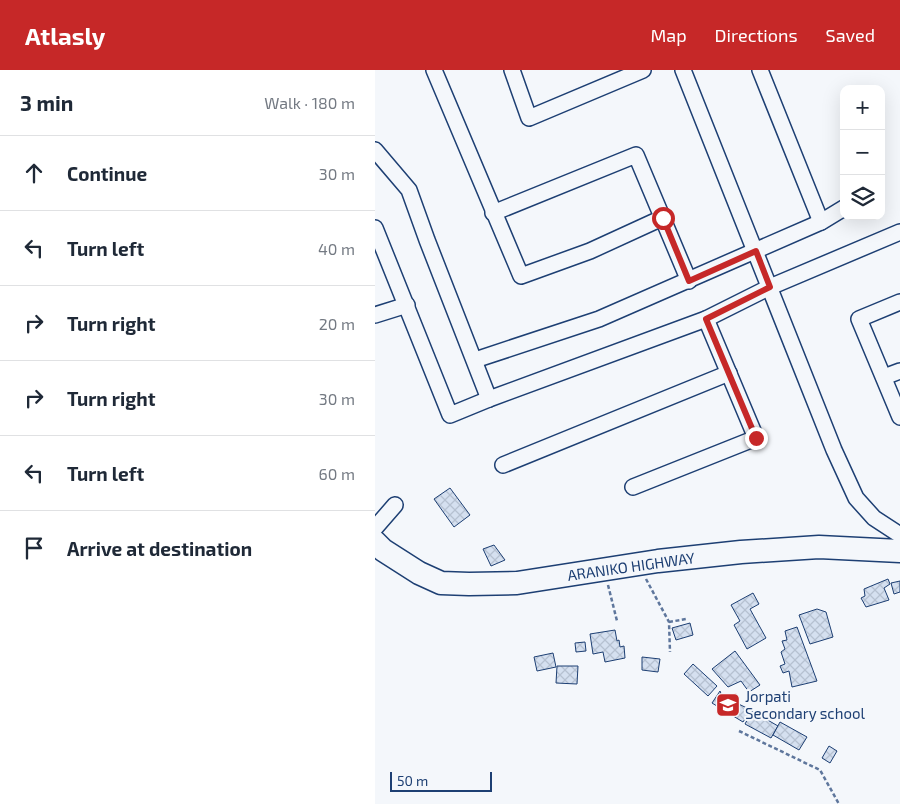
<!DOCTYPE html>
<html lang="en">
<head>
<meta charset="utf-8">
<style>
  :root { --surface:#fff; --page:#f2f2f3; --text:#1f2937; --muted:#747a83; --line:#e0e1e3; --accent:#c62828 }
  body { margin:0; font-family:"Exo 2",sans-serif; background:var(--page); color:var(--text) }
  .controls { position:absolute; right:15px; top:15px; display:grid; overflow:hidden; border-radius:10px; box-shadow:0 5px 20px #0002 }
  .controls button { width:45px; height:45px; display:grid; place-items:center; padding:0; border:0; border-bottom:1px solid var(--line); background:var(--surface); color:var(--text); font:25px sans-serif }
  .scale { position:absolute; left:15px; bottom:12px; width:102px; box-sizing:border-box; padding-left:5px; border:2px solid #1d3f73; border-top:0; font-size:14px; line-height:18px; white-space:nowrap; color:#1d3f73; -webkit-text-stroke:4px #f4f7fb; paint-order:stroke }
  .stop { position:absolute; width:15px; height:15px; margin:-11px; border:4px solid #c62828; border-radius:50%; background:#fff }
  .stop.end { background:#c62828; border-color:#fff; box-shadow:0 1px 5px #0008 }
  .list { margin:0; padding:0; list-style:none }
  h2 { display:flex; justify-content:space-between; align-items:center; height:65px; margin:0; padding:0 20px; font-size:21px }
  h2 small { font-size:16px; font-weight:400; color:var(--muted) }
  .list li { display:grid; grid-template-columns:32px 1fr auto; gap:15px; align-items:center; box-sizing:border-box; height:75px; padding:0 20px; border-top:1px solid var(--line) }
  .list b { display:block; font-size:19px; white-space:nowrap }
  .list em { font-size:16px; font-style:normal; color:var(--muted) }
  .icon { flex:none; width:28px; height:28px; fill:none; stroke:currentColor; stroke-width:2; stroke-linecap:round; stroke-linejoin:round }
  .map { position:relative; flex:none; width:525px; height:734px; overflow:hidden }
  header { display:flex; align-items:center; gap:30px; box-sizing:border-box; height:70px; padding:0 25px; background:var(--accent); color:#fff }
  header strong { font-size:24px }
  nav { display:flex; gap:28px; margin-inline-start:auto; font-size:18px }
  main { display:flex }
  aside { flex:1; background:var(--surface) }
  .map>svg:first-child { display:block }
  .building { fill:url(#building-cross-hatch); stroke:#1d3f73 }
  .lines { fill:none; stroke-linecap:round; stroke-linejoin:round }
  .minor-casing { stroke:#1d3f73; stroke-width:18 }
  .highway-casing { stroke:#1d3f73; stroke-width:25 }
  .path { stroke:#5e769c; stroke-width:2.5; stroke-dasharray:4 2.5; stroke-linecap:butt }
  .minor { stroke:#f4f7fb; stroke-width:15 }
  .highway { stroke:#f4f7fb; stroke-width:22 }
  .route { stroke:#c62828; stroke-width:6 }
  .labels { text-anchor:middle; dominant-baseline:central; stroke-width:4; stroke-linejoin:round; paint-order:stroke }
  .street-label { font-size:15px; fill:#1d3f73; stroke:#f4f7fb }
  .poi-label { font-size:15px; fill:#1d3f73; stroke:#f4f7fb; text-anchor:start }
</style>
</head>
<body>
<header>
<strong>Atlasly</strong>
<nav><a>Map</a><a>Directions</a><a>Saved</a></nav>
</header>
<main>
<aside>
<h2>3 min<small>Walk · 180 m</small></h2>
<ul class="list">
<li><svg class="icon" aria-label="ahead" viewBox="0 0 24 24"><path d="M12 20V5M6 11l6-6 6 6"/></svg><div><b>Continue</b></div><em>30 m</em></li>
<li><svg class="icon" aria-label="left" viewBox="0 0 24 24"><path d="M17 20v-9H6M10 6l-5 5 5 5"/></svg><div><b>Turn left</b></div><em>40 m</em></li>
<li><svg class="icon" aria-label="right" viewBox="0 0 24 24"><path d="M7 20v-9h11M14 6l5 5-5 5"/></svg><div><b>Turn right</b></div><em>20 m</em></li>
<li><svg class="icon" aria-label="right" viewBox="0 0 24 24"><path d="M7 20v-9h11M14 6l5 5-5 5"/></svg><div><b>Turn right</b></div><em>30 m</em></li>
<li><svg class="icon" aria-label="left" viewBox="0 0 24 24"><path d="M17 20v-9H6M10 6l-5 5 5 5"/></svg><div><b>Turn left</b></div><em>60 m</em></li>
<li><svg class="icon" aria-label="arrive" viewBox="0 0 24 24"><path d="M6 21V4h12l-3 4 3 4H6"/></svg><div><b>Arrive at destination</b></div></li>
</ul>
</aside>
<div class="map">
<svg width="525" height="734" viewBox="0 0 525 734">
  <defs>
    <pattern id="building-cross-hatch" width="8" height="8" patternUnits="userSpaceOnUse" patternTransform="scale(1.25)"><rect width="8" height="8" fill="#d5e0f0"/><path d="M0 0l8 8M0 8l8-8" fill="none" stroke="#b6c1d1"/></pattern>
  </defs>
  <rect width="100%" height="100%" fill="#f4f7fb"/>
  <g class="building">
    <path d="M75,418L95,445L79,457L59,429Z"/>
    <path d="M119,475L130,490L116,496L108,479Z"/>
    <path d="M513,509L515,514L509,518L514,530L491,537L486,528L490,526L489,519Z"/>
    <path d="M525,511V522L519,524L516,513Z"/>
    <path d="M378,523L384,534L375,539L391,568L372,579L359,555L365,551L356,535Z"/>
    <path d="M442,539L451,542L458,567L435,574L424,545Z"/>
    <path d="M315,553L318,565L301,570L297,558Z"/>
    <path d="M422,557L442,611L417,617L414,601L408,603L405,596L410,594L406,582L410,579L407,571L412,570L410,561Z"/>
    <path d="M240,560L242,571L244,570L245,577L249,576L250,588L230,592L228,582L218,584L215,564Z"/>
    <path d="M210,572L211,581L201,582L200,573Z"/>
    <path d="M360,581L385,615L374,622L366,611L353,617L337,599Z"/>
    <path d="M178,583L181,597L162,601L159,587Z"/>
    <path d="M267,587L285,589L283,602L267,600Z"/>
    <path d="M318,594L342,616L333,626L309,604Z"/>
    <path d="M182,596H203L202,614L181,613Z"/>
    <path d="M345,621L347,626L376,640L368,652L337,633Z"/>
    <path d="M377,641L403,656L396,668L370,654Z"/>
    <path d="M405,652L432,667L424,680L398,665Z"/>
    <path d="M454,676L462,681L455,693L447,688Z"/>
  </g>
  <g class="lines">
    <defs>
      <g id="minor">
        <path d="M59,0L146,206L215,181L287,148"/>
        <path d="M137,0L154,48L268,0"/>
        <path d="M308,0L459,380L481,428L499,448L525,465"/>
        <path d="M385,0L446,152"/>
        <path d="M0,80L34,120L52,170L114,329"/>
        <path d="M118,143L261,85L314,211"/>
        <path d="M0,158L75,345L114,329L331,249L395,217L525,162"/>
        <path d="M525,232L484,249L525,347"/>
        <path d="M0,245L32,235"/>
        <path d="M100,290L224,249L446,152L469,138"/>
        <path d="M509,307L525,301"/>
        <path d="M128,395L354,303"/>
        <path d="M258,417L381,368L331,249"/>
        <path d="M0,458L20,435"/>
      </g>
      <path id="highway" d="M0,472L8,480L44,503L66,513L94,514L142,513L283,491L366,482L444,477L525,481"/>
    </defs>
    <use href="#minor" class="minor-casing"/>
    <use href="#highway" class="highway-casing"/>
    <g class="path">
      <path d="M271,509L294,552L295,582"/>
      <path d="M233,515L242,551"/>
      <path d="M294,552L311,549"/>
      <path d="M364,661L445,700L464,734"/>
    </g>
    <use href="#minor" class="minor"/>
    <use href="#highway" class="highway"/>
  </g>
  <g class="lines">
    <path class="route" d="M288,148L314,211L381,181L395,217L331,249L381,368"/>
  </g>
  <defs>
    <symbol id="school-square" viewBox="-11 -11 22 22"><rect x="-9" y="-9" width="18" height="18" rx="4" fill="#c62828" stroke="#f4f7fb"/><path d="M0-5L7-2L0 1L-7-2ZM-4 1L0 2.5L4 1V4Q0 6-4 4Z" fill="#fff"/></symbol>
  </defs>
  <g fill-rule="evenodd">
    <use href="#school-square" x="339" y="621" width="28" height="28"/>
  </g>
  <g class="labels">
    <g class="street-label">
      <text transform="translate(256 496) rotate(-8)">ARANIKO HIGHWAY</text>
    </g>
    <g class="poi-label">
      <text x="370" y="626">Jorpati<tspan x="370" dy="17">Secondary school</tspan></text>
    </g>
  </g>
</svg>
<div class="controls">
<button>+</button>
<button>−</button>
<button><svg class="icon" aria-label="layers" viewBox="0 0 24 24"><path d="M12 4l9 5-9 5-9-5zM3 14l9 5 9-5"/></svg></button>
</div>
<div class="scale">50 m</div>
<div class="stop" style="left:288px;top:148px"></div>
<div class="stop end" style="left:381px;top:368px"></div>
</div>
</main>
</body>
</html>
